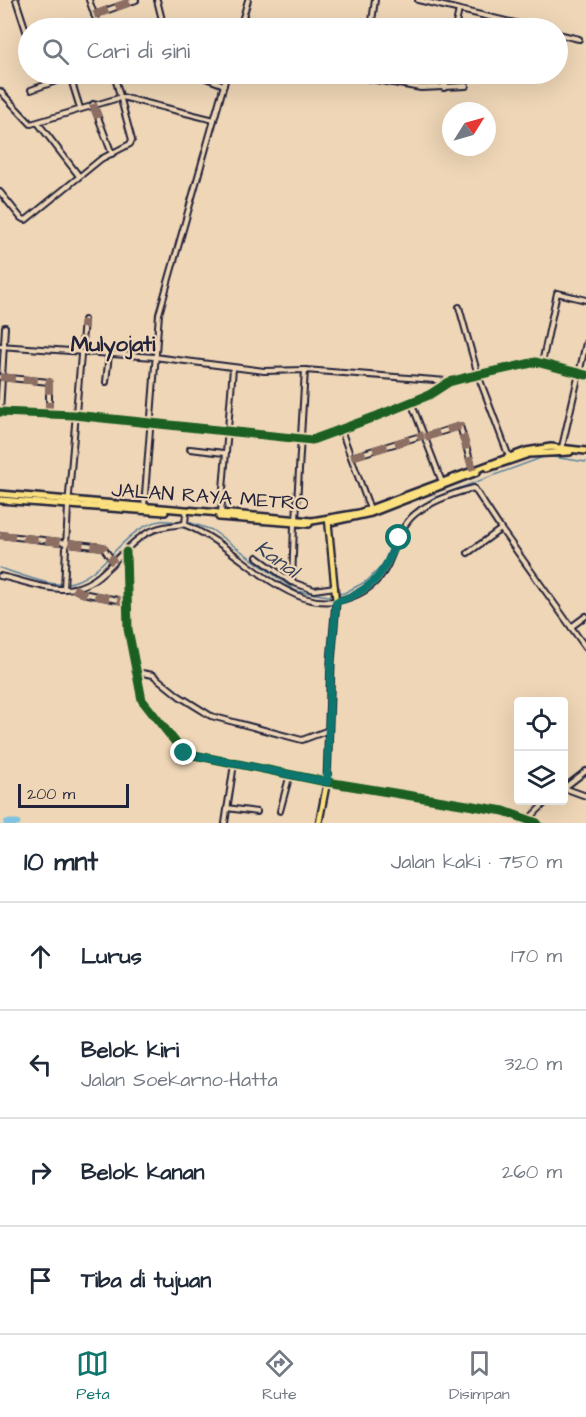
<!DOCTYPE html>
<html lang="id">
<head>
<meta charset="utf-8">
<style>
  :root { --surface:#fff; --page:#f6f6f7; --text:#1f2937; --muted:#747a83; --line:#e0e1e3; --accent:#0f766e }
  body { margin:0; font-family:"Architects Daughter",sans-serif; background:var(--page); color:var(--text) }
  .controls { position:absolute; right:18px; bottom:18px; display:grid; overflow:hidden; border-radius:6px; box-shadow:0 6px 24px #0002 }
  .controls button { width:54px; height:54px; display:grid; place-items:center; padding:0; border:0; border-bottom:2px solid var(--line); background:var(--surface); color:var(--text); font:30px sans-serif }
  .compass { position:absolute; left:442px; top:102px; width:54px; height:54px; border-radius:50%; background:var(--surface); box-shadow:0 6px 24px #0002; rotate:53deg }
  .scale { position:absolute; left:18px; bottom:15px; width:111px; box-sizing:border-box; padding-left:6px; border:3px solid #22223b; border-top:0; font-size:16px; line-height:21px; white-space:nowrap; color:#22223b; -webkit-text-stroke:4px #eed6b6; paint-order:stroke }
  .stop { position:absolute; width:18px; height:18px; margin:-14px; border:4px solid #0f766e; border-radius:50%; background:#fff }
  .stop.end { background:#0f766e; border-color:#fff; box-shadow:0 2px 6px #0008 }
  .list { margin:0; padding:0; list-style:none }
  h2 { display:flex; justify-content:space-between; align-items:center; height:78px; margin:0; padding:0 24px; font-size:26px }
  h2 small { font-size:20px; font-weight:400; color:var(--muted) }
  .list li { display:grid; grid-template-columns:39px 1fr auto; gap:18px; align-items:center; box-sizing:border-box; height:108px; padding:0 24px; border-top:2px solid var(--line) }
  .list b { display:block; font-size:22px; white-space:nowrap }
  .list p { margin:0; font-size:20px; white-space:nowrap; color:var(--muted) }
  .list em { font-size:20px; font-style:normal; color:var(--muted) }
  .icon { flex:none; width:33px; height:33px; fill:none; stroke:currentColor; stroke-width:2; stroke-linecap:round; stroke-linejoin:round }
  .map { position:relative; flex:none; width:586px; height:823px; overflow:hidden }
  .search { position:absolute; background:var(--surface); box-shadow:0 6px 24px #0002; left:18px; right:18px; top:18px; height:66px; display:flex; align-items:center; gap:15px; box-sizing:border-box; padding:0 21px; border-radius:33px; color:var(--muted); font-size:22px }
  .sheet { height:510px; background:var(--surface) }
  nav { display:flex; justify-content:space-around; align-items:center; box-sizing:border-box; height:84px; border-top:2px solid var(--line); background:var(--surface); font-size:16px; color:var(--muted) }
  nav a { display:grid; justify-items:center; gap:3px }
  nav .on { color:var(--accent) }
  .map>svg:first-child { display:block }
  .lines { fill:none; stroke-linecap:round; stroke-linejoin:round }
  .stream { stroke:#5a839e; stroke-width:1.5 }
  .river { stroke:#80c3e0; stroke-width:7 }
  .minor-casing { stroke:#22223b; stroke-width:8 }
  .major-casing { stroke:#22223b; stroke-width:9 }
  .highway-casing { stroke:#22223b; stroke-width:10 }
  .minor { stroke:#eed6b6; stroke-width:4 }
  .major { stroke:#fbe080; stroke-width:4.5 }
  .highway { stroke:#fbe080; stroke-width:5 }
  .quiet { stroke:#8d6e63; stroke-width:8; stroke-dasharray:15 8; stroke-linecap:butt }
  .cycleway-casing { stroke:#eed6b6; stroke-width:13 }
  .cycleway { stroke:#1b5e20; stroke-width:9 }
  .route { stroke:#0f766e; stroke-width:8 }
  .labels { text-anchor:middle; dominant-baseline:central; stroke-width:4.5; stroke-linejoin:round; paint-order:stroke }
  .street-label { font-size:20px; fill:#22223b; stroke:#eed6b6 }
  .water-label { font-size:21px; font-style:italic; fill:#35425c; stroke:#eed6b6 }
  .quarter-label { font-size:22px; font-weight:bold; fill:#22223b; stroke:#eed6b6 }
</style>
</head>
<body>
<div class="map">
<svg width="586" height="823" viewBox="0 0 586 823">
  <rect width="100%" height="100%" fill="#eed6b6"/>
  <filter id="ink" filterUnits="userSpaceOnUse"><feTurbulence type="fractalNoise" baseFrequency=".0167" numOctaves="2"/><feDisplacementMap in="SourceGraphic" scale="12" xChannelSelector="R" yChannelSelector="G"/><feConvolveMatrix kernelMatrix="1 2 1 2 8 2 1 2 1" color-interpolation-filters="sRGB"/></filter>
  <g filter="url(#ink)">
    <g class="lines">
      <g class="stream">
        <path d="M188,522L212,530L296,591L329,596L344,593L367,581L384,564L393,537L411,513L433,498L546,456L586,462"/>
        <path d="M0,568C16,573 33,580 49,583C100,593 116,529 160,521C167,520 176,522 183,522"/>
      </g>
      <path class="river" d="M7,823H17"/>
      <defs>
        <g id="minor">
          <path d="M16,0L28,37"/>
          <path d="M89,0L99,28"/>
          <path d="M157,0L164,28"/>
          <path d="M418,0L536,28"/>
          <path d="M94,15L136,0"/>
          <path d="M243,18L262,28"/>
          <path d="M371,25L387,28"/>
          <path d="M131,28H132"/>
          <path d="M240,28L248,0"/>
          <path d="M371,28L375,0"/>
          <path d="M455,28L459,10"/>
          <path d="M558,34L579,39"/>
          <path d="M195,74L224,85"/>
          <path d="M350,74L359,77L363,74"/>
          <path d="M360,77L421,88L466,86"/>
          <path d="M444,88L447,74"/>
          <path d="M31,90L70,76L80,108"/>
          <path d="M0,91L31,124L122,97L214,120"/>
          <path d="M93,104L112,154"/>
          <path d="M38,123L79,176"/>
          <path d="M0,192L21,218L26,220L101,159L130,144L132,140L114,74"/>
          <path d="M459,307L478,375L509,457"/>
          <path d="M0,346L154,357L264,371L305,370L447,381"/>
          <path d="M542,363L557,293L586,300"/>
          <path d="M0,377L49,382V414"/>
          <path d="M106,382L109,354"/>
          <path d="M411,402L442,482"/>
          <path d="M0,412L74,415L312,440L377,416L429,395L449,382L464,378L536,362L586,375"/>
          <path d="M0,412L5,327"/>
          <path d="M341,430L370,509"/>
          <path d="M425,437L460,426L473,470"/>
          <path d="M562,447L586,343"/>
          <path d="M190,449L224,453"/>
          <path d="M351,457L424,435"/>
          <path d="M144,507L159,314L227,74"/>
          <path d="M221,513L233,368"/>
          <path d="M296,520L305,370"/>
          <path d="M183,524C228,541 262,584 304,598C335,608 371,596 387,566C395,549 400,526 415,514C431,501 454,493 474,488L501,529L468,553"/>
          <path d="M294,525L292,582L314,590L335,587"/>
          <path d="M501,529L586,648"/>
          <path d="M0,535L103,547L114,563"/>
          <path d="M126,552L128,629L142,700L184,753L327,782L504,811L537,823"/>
          <path d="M257,557L291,582"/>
          <path d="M0,576C21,580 42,589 63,589C98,590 114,557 138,539C153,527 168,526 185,524L186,513"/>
          <path d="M73,588L82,593L123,601L128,605"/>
          <path d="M64,589L68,506L84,320"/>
          <path d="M571,627L586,616"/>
          <path d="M136,672L153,675L179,696L211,716L302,740L329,730"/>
          <path d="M564,788L586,771"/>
          <path d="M564,788L586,796"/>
          <path d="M227,808L257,812"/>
          <path d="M280,811L290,774"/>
          <path d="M529,819L548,800"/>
          <path d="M225,823L234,764"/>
        </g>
        <path id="major" d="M319,823L327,782L331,662L336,602L328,519"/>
        <g id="highway">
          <path d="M488,468L529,454L570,452"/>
          <path d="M0,494L312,521L359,513L526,451L551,447L586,451"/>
          <path d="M0,500L165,512"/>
          <path d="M219,517L309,524"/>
          <path d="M330,522L371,513L477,472"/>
        </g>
      </defs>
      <use href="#minor" class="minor-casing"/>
      <use href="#major" class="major-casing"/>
      <use href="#highway" class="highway-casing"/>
      <use href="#minor" class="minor"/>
      <use href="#major" class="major"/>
      <use href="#highway" class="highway"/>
      <g class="quiet">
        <path d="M94,15L136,0"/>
        <path d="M371,25L387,28"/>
        <path d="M131,28H132"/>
        <path d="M93,104L101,126"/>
        <path d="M81,351L84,320"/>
        <path d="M0,377L49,382V414"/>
        <path d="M425,437L460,426L473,470"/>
        <path d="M351,457L424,435"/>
        <path d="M0,535L103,547L114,563"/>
        <path d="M73,588L82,593L123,601L128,605"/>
      </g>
      <defs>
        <g id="cycleway">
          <path d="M0,412L74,415L312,440L377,416L429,395L449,382L464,378L536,362L586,375"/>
          <path d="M126,552L128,629L142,700L184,753L327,782L504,811L537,823"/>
        </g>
      </defs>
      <use href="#cycleway" class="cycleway-casing"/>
      <use href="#cycleway" class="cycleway"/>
    </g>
  </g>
  <g class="lines" filter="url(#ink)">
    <path class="route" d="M184,753L327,782L331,662L336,602C374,590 384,573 399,538"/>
  </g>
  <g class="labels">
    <g class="street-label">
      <text transform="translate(210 497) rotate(4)">JALAN RAYA METRO</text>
    </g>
    <g class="water-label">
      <text transform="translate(277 559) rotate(36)">Kanal</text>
    </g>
    <g class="quarter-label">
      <text x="113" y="344">Mulyojati</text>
    </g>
  </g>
</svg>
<div class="controls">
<button><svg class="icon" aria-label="locate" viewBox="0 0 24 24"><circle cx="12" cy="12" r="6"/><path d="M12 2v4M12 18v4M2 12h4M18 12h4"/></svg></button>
<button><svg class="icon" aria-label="layers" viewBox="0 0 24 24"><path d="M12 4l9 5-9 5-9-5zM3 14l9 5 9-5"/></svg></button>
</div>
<svg class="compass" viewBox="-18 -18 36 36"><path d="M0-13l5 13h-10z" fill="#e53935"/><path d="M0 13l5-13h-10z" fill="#747a83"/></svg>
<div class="scale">200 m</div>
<div class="stop" style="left:399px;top:538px"></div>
<div class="stop end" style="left:184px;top:753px"></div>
<div class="search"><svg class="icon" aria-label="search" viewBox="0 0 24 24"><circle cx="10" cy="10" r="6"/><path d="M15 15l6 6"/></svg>Cari di sini</div>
</div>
<section class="sheet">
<h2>10 mnt<small>Jalan kaki · 750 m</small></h2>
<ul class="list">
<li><svg class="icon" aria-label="ahead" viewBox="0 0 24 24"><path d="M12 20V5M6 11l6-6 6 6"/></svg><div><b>Lurus</b></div><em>170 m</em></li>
<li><svg class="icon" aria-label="left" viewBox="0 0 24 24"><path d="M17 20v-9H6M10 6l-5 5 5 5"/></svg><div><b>Belok kiri</b><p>Jalan Soekarno-Hatta</p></div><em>320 m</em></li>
<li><svg class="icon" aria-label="right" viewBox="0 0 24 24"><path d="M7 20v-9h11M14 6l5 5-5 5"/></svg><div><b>Belok kanan</b></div><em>260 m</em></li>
<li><svg class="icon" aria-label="arrive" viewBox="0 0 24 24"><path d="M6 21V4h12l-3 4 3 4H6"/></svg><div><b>Tiba di tujuan</b></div></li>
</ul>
</section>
<nav>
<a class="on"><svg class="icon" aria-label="map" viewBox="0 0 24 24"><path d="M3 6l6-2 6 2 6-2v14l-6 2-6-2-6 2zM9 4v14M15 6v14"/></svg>Peta</a>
<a><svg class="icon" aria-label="directions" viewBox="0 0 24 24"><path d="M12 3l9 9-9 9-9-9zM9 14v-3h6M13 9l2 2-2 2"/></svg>Rute</a>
<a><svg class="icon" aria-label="saved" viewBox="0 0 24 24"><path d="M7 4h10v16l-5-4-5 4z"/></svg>Disimpan</a>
</nav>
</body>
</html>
